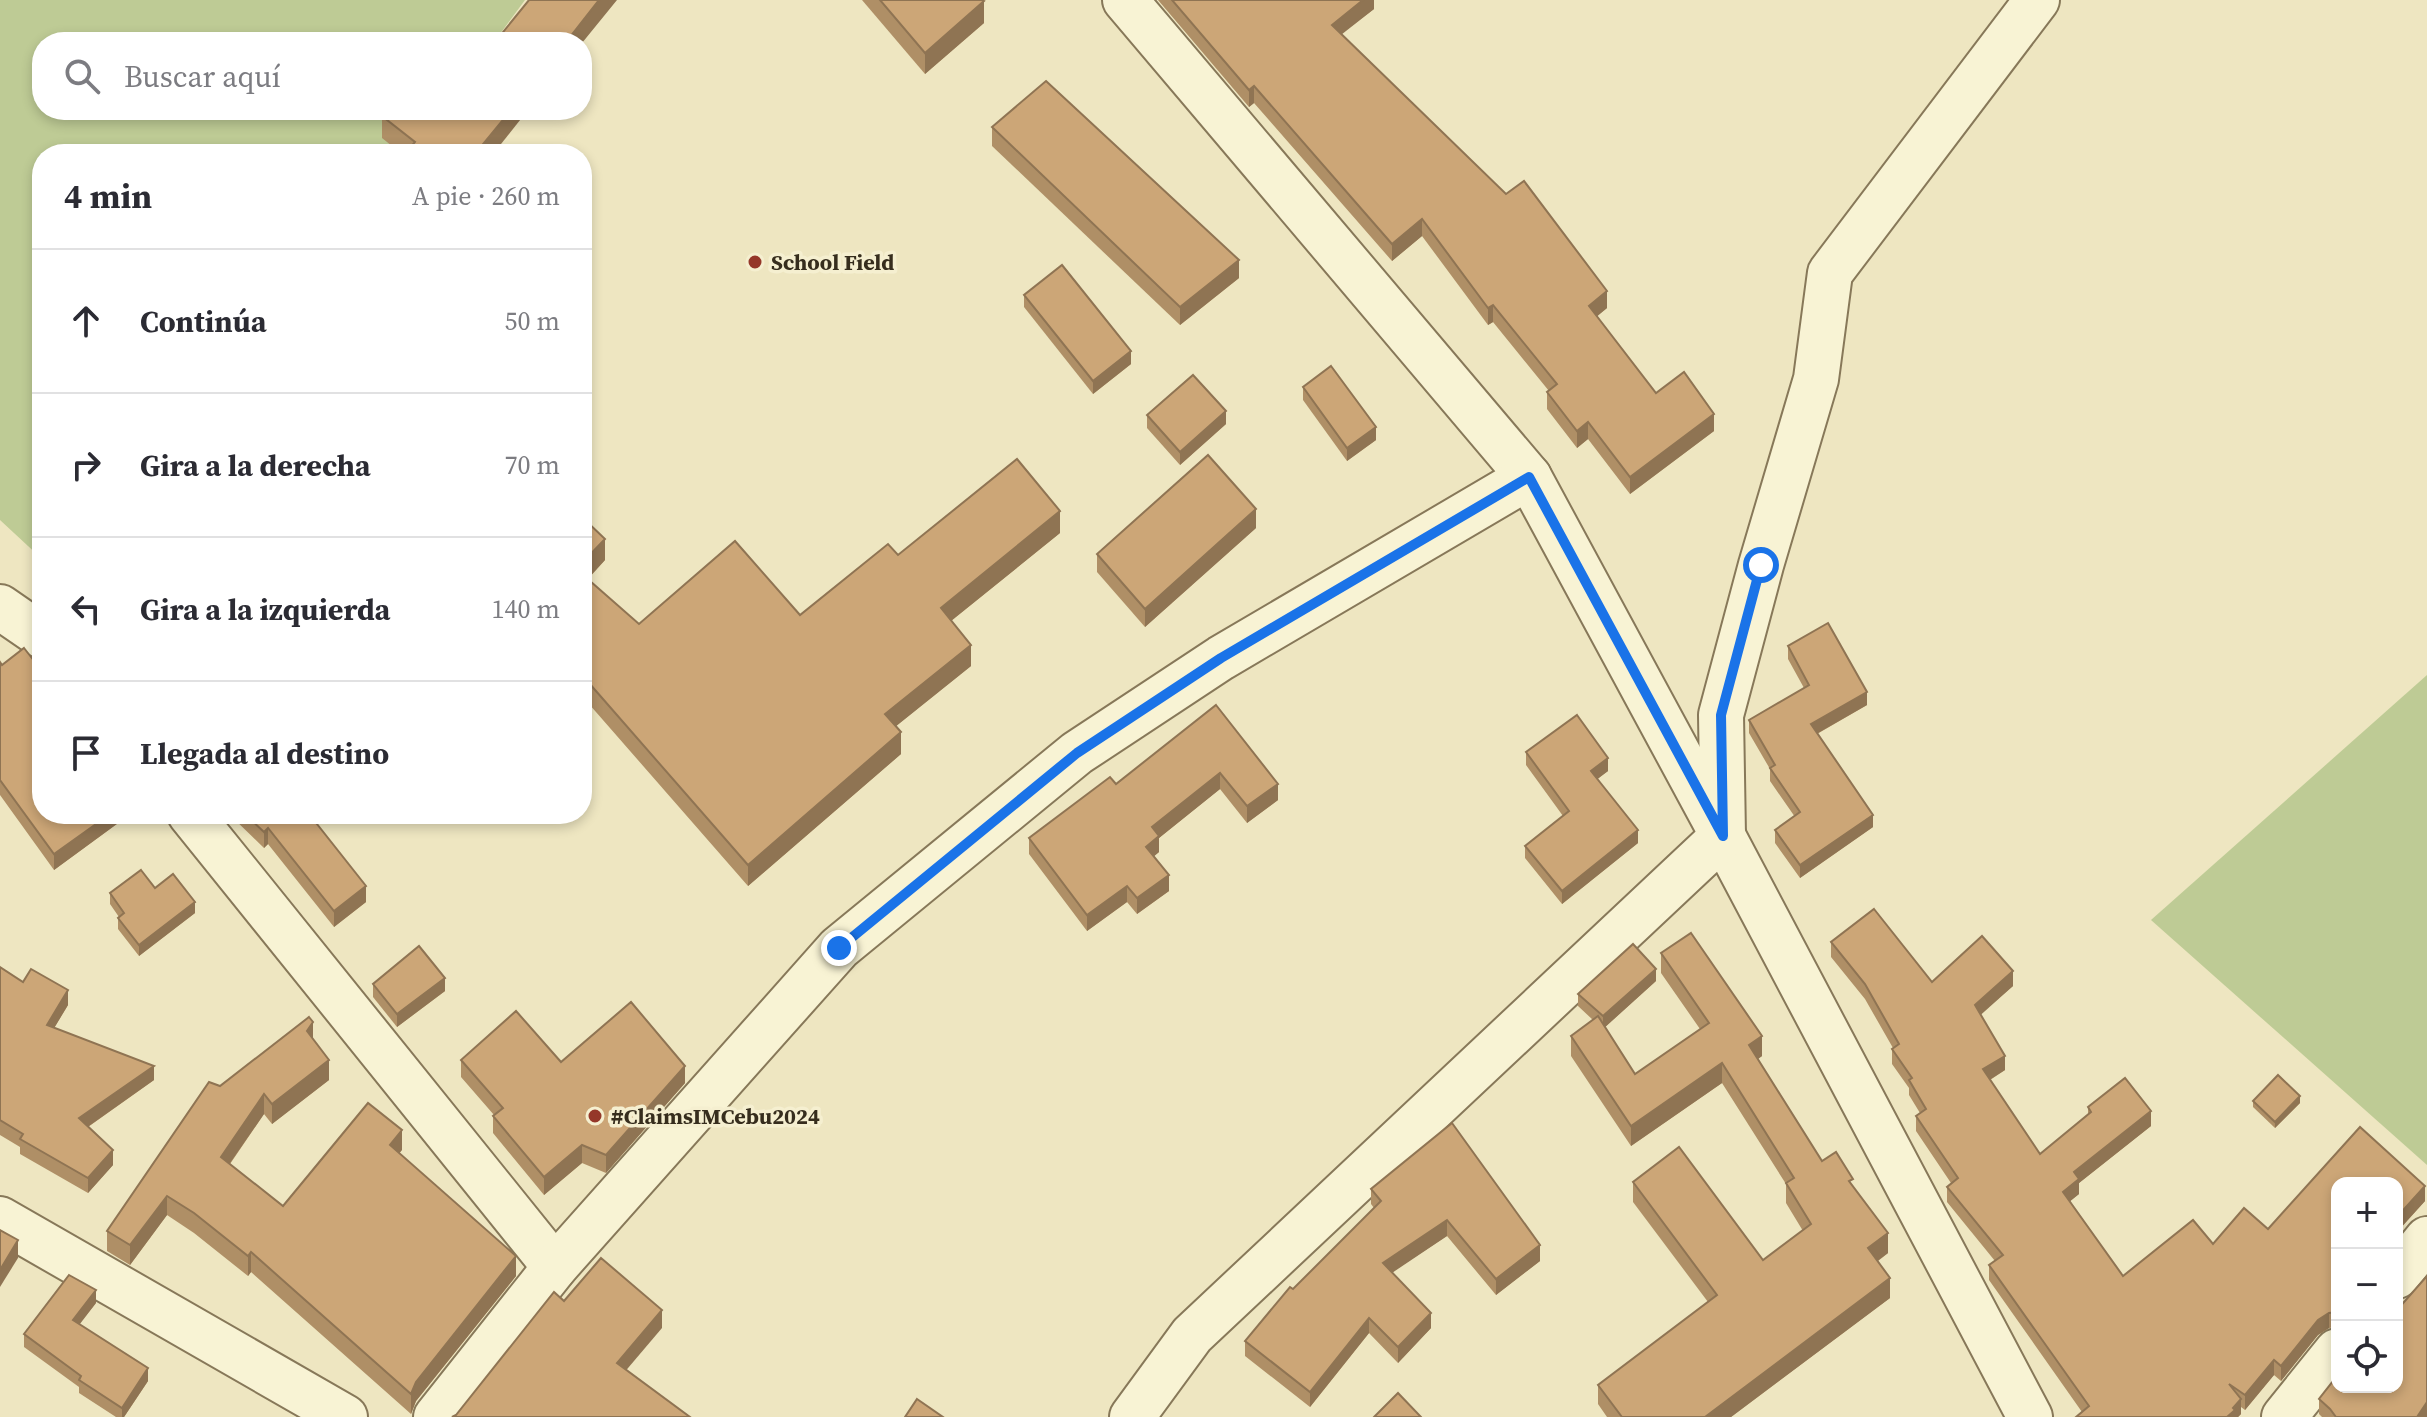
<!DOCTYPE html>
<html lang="es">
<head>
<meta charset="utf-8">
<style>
  :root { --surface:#fff; --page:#f7f7f7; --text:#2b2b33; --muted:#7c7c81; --line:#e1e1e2 }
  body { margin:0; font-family:"Source Serif 4",serif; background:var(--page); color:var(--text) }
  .controls { position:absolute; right:24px; bottom:24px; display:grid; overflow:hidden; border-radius:16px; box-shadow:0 4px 12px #0003 }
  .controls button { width:72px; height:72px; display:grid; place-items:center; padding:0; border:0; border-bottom:2px solid var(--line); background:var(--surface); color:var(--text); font:40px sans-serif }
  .stop { position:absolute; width:24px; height:24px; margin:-18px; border:6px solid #1a73e8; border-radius:50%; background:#fff }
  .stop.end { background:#1a73e8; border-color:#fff; box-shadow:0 2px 8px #0008 }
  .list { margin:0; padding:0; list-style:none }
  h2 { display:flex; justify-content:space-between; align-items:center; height:104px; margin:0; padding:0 32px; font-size:34px }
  h2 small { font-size:26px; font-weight:400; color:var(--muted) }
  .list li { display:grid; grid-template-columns:52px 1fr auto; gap:24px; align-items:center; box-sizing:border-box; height:144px; padding:0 32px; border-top:2px solid var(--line) }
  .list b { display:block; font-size:30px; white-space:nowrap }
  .list em { font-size:26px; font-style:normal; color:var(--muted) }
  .icon { flex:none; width:44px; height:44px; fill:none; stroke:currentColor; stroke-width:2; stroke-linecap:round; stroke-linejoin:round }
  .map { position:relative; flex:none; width:2427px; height:1417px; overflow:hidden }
  .search { position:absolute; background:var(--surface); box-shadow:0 4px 12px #0003; left:32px; top:32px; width:560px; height:88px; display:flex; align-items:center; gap:20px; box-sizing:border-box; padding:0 28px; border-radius:32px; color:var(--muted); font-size:30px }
  .panel { position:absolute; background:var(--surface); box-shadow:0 4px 12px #0003; left:32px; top:144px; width:560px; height:680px; border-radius:32px }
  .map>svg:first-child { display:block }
  .green { fill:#becb95 }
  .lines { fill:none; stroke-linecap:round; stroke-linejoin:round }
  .minor-casing { stroke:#877859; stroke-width:48 }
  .minor { stroke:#f8f3d4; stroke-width:44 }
  .wall { fill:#af8f66 }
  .shaded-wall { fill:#8f7453 }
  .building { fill:#cca677; stroke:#8f7453; stroke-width:2 }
  .route { stroke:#1a73e8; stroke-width:10 }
  .poi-dot { fill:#953729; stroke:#f5efd0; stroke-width:3 }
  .labels { text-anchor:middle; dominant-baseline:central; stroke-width:7; stroke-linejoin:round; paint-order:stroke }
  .poi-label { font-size:22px; font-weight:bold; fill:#362d1d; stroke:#f5efd0; text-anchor:start }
</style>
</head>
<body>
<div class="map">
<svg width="2427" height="1417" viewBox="0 0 2427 1417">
  <rect width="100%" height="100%" fill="#eee6c1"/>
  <g class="green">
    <path d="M0,0H525L494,42H42V110H444L412,154H42V559L0,520Z"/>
    <path d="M2427,675V1165L2151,920Z"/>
  </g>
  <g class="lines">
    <defs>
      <g id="minor">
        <path d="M1125,0L1529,477L1723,836L2030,1417"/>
        <path d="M0,607L42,636"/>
        <path d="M190,814L555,1267"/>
        <path d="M0,1219L345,1417"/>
        <path d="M2397,1276L2427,1239"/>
        <path d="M436,1417L555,1267L839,948L1077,753L1221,658L1529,477"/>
        <path d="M1132,1417L1192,1335L1723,836L1721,715L1761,565L1816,379L1830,273L2037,0"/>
        <path d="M2284,1417L2337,1351"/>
      </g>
    </defs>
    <use href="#minor" class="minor-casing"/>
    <use href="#minor" class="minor"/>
  </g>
  <g class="wall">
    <path d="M862,0H982L984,23L925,74Z"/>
    <path d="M1158,0H1374V9L1341,34L1607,308L1597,316L1656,393L1714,431L1630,494L1588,439L1577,448L1547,409V392L1549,391L1493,322L1488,325L1422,236L1392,261L1254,103L1249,107Z"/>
    <path d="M382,116L493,154H402L382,138Z"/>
    <path d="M992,127L1239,278L1180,325L992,146Z"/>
    <path d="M1024,295L1131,364L1093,394L1024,307Z"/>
    <path d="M1303,387L1376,440L1347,461L1303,400Z"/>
    <path d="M1147,415L1226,424L1180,465L1147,428Z"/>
    <path d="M582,517L605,560L588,579L639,624L800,615L898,555L1060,533L951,621L971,666L896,726L901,754L748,886L582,696Z"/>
    <path d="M1256,528L1145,627L1097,572V554Z"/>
    <path d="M1788,646L1867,705L1817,734L1873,827L1800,878L1775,843V830L1795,817L1770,781V769L1749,733V720L1804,688L1788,659Z"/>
    <path d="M0,662L42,814H125V818L54,870L0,795Z"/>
    <path d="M1216,705L1278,800L1247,823L1220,789L1159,838V852L1154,856L1169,891L1137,914L1127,902L1087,931L1029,854V838L1116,784Z"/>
    <path d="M1526,752L1608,771L1597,779L1638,843L1562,904L1525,858V846L1563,816L1526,765Z"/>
    <path d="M229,814H309L366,902L334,927L268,844L264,848Z"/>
    <path d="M155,888L195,913L139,956L118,929V918L119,917L110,904V893Z"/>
    <path d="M1874,909L1932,982L1982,936L2013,971V986L1980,1014L2005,1056V1070L1990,1080L2040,1154L2088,1115V1107L2125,1078L2151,1111V1126L2079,1183V1194L2070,1201L2123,1276L2193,1220L2213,1244L2244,1208L2268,1229L2360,1127L2425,1186V1201L2397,1232V1183H2337V1327L2329,1328L2318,1335L2281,1381L2274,1375L2245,1410L2241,1407V1414L2238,1417H2076L2082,1412L1989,1280V1265L1995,1261L1947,1202V1187L1951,1183L1916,1131V1116L1920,1113L1909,1095V1088L1892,1064V1049L1893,1048L1865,999L1831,957V942Z"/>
    <path d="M1661,953L1762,1056L1758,1059L1822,1161L1853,1186L1888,1253L1878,1261L1890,1298L1731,1417H1607L1598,1404V1385L1708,1302L1633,1202V1182L1763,1260L1803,1231L1786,1203V1184L1722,1083L1631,1146L1571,1056V1036L1593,1020L1578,1006V994L1656,981L1605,1027L1635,1074L1700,1029L1661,973Z"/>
    <path d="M0,967L23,982L68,1005L54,1028L154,1080L88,1127L113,1165L88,1193L20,1154V1147L0,1135Z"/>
    <path d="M373,984L445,991L397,1027L373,997Z"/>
    <path d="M313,1040L329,1080L272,1124L264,1114L230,1164L283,1206L402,1150L399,1153L516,1276L416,1401L411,1414L251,1272L248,1276L194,1233L167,1215L130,1265L107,1251V1231L220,1086Z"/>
    <path d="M461,1060L561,1062L685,1083L606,1173L582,1163L544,1195L493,1133V1116L494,1115L461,1077Z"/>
    <path d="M2253,1101L2300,1103L2275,1128L2253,1107Z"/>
    <path d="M1371,1189L1540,1261L1496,1295L1447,1236L1392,1272L1431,1328L1398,1363L1369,1333L1310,1407L1245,1356V1341L1293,1289L1374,1208L1371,1204Z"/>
    <path d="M96,1303L79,1324L148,1381L124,1417H116L79,1393V1387L24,1347V1334Z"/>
    <path d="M2319,1399L2427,1417H2322L2319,1414Z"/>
  </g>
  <g class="shaded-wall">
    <path d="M599,0H617L582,43V42H566Z"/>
    <path d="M1363,0H1374V9L1332,42V25Z"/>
    <path d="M984,1V23L925,74V53Z"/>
    <path d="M1254,86V103L1249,107V90Z"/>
    <path d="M511,110H528L493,154H475Z"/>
    <path d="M1422,219V236L1392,261V244Z"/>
    <path d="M1239,260V278L1180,325V307Z"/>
    <path d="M1607,291V308L1589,323V306Z"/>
    <path d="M1493,305V322L1488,325V308Z"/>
    <path d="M1131,351V364L1093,394V381Z"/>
    <path d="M1226,411V424L1180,465V452Z"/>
    <path d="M1714,414V431L1630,494V477Z"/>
    <path d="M1588,422V439L1577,448V431Z"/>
    <path d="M1376,427V440L1347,461V448Z"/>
    <path d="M1256,509V528L1145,627V609Z"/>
    <path d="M1060,511V533L941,629V608Z"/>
    <path d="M605,539V560L582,585V563Z"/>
    <path d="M971,645V666L885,735V714Z"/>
    <path d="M1867,692V705L1811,737V724Z"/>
    <path d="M901,732V754L748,886V865Z"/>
    <path d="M1608,758V771L1591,784V771Z"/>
    <path d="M1220,773V789L1159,838V852L1146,863V847L1152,827Z"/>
    <path d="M1278,784V800L1247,823V806Z"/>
    <path d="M110,814H125V818L54,870V854Z"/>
    <path d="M1873,815V827L1800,878V865Z"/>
    <path d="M268,828V844L264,848V832Z"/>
    <path d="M1638,830V843L1562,904V891Z"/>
    <path d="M1169,875V891L1137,914V898Z"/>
    <path d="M366,886V902L334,927V911Z"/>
    <path d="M1127,886V902L1087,931V915Z"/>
    <path d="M195,902V913L139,956V945Z"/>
    <path d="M1656,969V981L1603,1029V1016Z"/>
    <path d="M2013,971V986L1975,1020V1005Z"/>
    <path d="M445,978V991L397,1027V1014Z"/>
    <path d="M68,990V1005L47,1040V1025Z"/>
    <path d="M313,1022V1041L307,1031Z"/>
    <path d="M1762,1036V1056L1749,1065V1045Z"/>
    <path d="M2005,1056V1070L1983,1084V1069Z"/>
    <path d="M329,1060V1080L272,1124V1104Z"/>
    <path d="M1722,1063V1083L1631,1146V1126Z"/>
    <path d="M154,1066V1080L79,1133V1118Z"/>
    <path d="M685,1066V1083L606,1173V1155Z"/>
    <path d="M264,1094V1114L221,1176V1157Z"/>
    <path d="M2300,1096V1103L2275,1128V1122Z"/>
    <path d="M2151,1111V1126L2079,1183V1194L2063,1207V1192L2074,1172Z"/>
    <path d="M402,1130V1150L390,1164V1145Z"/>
    <path d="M582,1145V1163L544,1195V1177Z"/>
    <path d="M113,1150V1165L88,1193V1178Z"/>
    <path d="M2425,1186V1201L2397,1232V1217Z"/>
    <path d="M167,1196V1215L130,1265V1245Z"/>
    <path d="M1447,1220V1236L1383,1279V1263Z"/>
    <path d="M1888,1233V1253L1868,1268V1248Z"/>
    <path d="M18,1240V1258L0,1287V1270Z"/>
    <path d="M1540,1245V1261L1496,1295V1279Z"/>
    <path d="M251,1252V1272L248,1276V1256Z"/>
    <path d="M516,1256V1276L416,1401L411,1414V1394L416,1382Z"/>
    <path d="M1890,1278V1298L1731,1417H1705Z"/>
    <path d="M96,1290V1303L73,1333V1320Z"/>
    <path d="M662,1310V1328L617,1381V1363Z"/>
    <path d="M1431,1313V1328L1398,1363V1347Z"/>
    <path d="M2329,1313V1328L2318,1335L2281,1381V1366L2318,1320Z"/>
    <path d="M1369,1318V1333L1310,1407V1392Z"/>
    <path d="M2274,1360V1375L2245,1410V1395Z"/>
    <path d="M148,1368V1381L124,1417H122V1408Z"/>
    <path d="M2241,1399V1414L2238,1417H2227Z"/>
    <path d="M2427,1402V1417H2417Z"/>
  </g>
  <g class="building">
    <path d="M529,0H599L566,42H495Z"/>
    <path d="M880,0H982L984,1L925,53Z"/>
    <path d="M1172,0H1363L1332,25L1506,194L1524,181L1607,291L1589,306L1656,393L1684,372L1714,414L1630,477L1588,422L1577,431L1547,392L1557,384L1493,305L1488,308L1422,219L1392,244L1254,86L1249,90Z"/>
    <path d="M1046,81L1239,260L1180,307L992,127Z"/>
    <path d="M387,110H511L475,154H405L415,142L382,116Z"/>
    <path d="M1062,265L1131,351L1093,381L1024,295Z"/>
    <path d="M1331,366L1376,427L1347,448L1303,387Z"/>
    <path d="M1193,375L1226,411L1180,452L1147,415Z"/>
    <path d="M1208,455L1256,509L1145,609L1097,554Z"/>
    <path d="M1017,459L1060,511L941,608L971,645L885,714L901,732L748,865L582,675V574L639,624L735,541L800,615L888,544L898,555Z"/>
    <path d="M582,517L605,539L582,563Z"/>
    <path d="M1828,623L1867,692L1811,724L1873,815L1800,865L1775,830L1800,812L1770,768L1775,765L1749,720L1809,685L1788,646Z"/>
    <path d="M24,648L42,671V814H110L54,854L0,780V662L2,665Z"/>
    <path d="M1216,705L1278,784L1247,806L1220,773L1152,827L1159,836L1146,847L1169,875L1137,898L1127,886L1087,915L1029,838L1110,777L1116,784Z"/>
    <path d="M1577,715L1608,758L1591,771L1638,830L1562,891L1525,846L1569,811L1526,752Z"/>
    <path d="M245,814H309L366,886L334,911L268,828L264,832Z"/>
    <path d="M141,870L155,888L173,874L195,902L139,945L118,918L124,913L110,893Z"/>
    <path d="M1874,909L1932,982L1982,936L2013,971L1975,1005L2005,1056L1983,1069L2040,1154L2091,1112L2088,1107L2125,1078L2151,1111L2074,1172L2079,1179L2063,1192L2123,1276L2193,1220L2213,1244L2244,1208L2268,1229L2360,1127L2425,1186L2397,1217V1183H2337V1312L2329,1313L2318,1320L2281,1366L2274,1360L2245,1395L2229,1384L2241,1399L2233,1408L2235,1410L2227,1417H2076L2089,1406L1989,1265L2003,1255L1947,1187L1958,1178L1916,1116L1926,1109L1909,1080L1912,1078L1892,1049L1899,1044L1865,984L1831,942Z"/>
    <path d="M1691,933L1762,1036L1749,1045L1822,1161L1836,1152L1853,1179L1849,1181L1888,1233L1868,1248L1890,1278L1705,1417H1622L1598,1385L1717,1295L1633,1182L1679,1147L1763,1260L1811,1224L1786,1183L1794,1178L1722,1063L1631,1126L1571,1036L1598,1016L1635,1074L1709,1023L1661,953Z"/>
    <path d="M1633,944L1656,969L1603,1016L1578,994Z"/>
    <path d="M419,946L445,978L397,1014L373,984Z"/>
    <path d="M0,967L23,982L31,969L68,990L47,1025L154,1066L79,1118L113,1150L88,1178L20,1139L23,1134L0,1120Z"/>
    <path d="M631,1002L685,1066L606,1155L582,1145L544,1177L493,1116L503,1108L461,1060L516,1011L561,1062Z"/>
    <path d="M309,1017L313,1022L307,1031L329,1060L272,1104L264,1094L221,1157L283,1206L368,1103L402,1130L390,1145L516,1256L416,1382L411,1394L251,1252L248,1256L194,1213L167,1196L130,1245L107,1231L209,1082L220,1086Z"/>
    <path d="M2278,1075L2300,1096L2275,1122L2253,1101Z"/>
    <path d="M1452,1123L1540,1245L1496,1279L1447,1220L1383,1263L1431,1313L1398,1347L1369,1318L1310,1392L1245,1341L1290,1287L1293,1289L1381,1201L1371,1189Z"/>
    <path d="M0,1230L18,1240L0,1270Z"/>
    <path d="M601,1258L662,1310L617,1363L690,1417H452L456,1415L554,1292L564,1301Z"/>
    <path d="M69,1275L96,1290L73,1320L148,1368L122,1408L79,1380L81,1376L24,1334Z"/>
    <path d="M2427,1276V1402L2417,1417H2336L2330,1409L2319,1399L2337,1376V1387H2397V1310Z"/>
    <path d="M1398,1393L1421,1417H1374Z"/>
    <path d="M917,1399L943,1417H905Z"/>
  </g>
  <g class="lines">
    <path class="route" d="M839,948L1077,753L1221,658L1529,477L1723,836L1721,715L1761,565"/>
  </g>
  <g class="poi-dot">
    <circle cx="755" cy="262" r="8"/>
    <circle cx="595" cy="1116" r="8"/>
  </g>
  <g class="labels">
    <g class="poi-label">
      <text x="771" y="262">School Field</text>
      <text x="611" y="1116">#ClaimsIMCebu2024</text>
    </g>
  </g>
</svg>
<div class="controls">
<button>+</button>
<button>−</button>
<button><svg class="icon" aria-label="locate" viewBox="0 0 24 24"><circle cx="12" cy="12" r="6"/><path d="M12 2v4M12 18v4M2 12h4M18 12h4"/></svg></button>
</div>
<div class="stop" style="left:1761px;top:565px"></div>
<div class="stop end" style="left:839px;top:948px"></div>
<div class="search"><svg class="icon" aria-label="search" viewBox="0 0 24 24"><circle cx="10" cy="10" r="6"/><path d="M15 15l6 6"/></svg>Buscar aquí</div>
<section class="panel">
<h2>4 min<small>A pie · 260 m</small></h2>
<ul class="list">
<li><svg class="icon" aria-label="ahead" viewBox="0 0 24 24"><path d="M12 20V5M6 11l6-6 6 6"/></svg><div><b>Continúa</b></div><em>50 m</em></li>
<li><svg class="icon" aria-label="right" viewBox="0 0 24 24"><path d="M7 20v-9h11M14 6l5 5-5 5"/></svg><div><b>Gira a la derecha</b></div><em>70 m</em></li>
<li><svg class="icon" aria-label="left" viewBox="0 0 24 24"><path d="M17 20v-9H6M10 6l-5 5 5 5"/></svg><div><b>Gira a la izquierda</b></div><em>140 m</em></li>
<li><svg class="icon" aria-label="arrive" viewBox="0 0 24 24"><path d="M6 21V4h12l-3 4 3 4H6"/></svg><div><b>Llegada al destino</b></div></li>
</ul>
</section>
</div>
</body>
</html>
